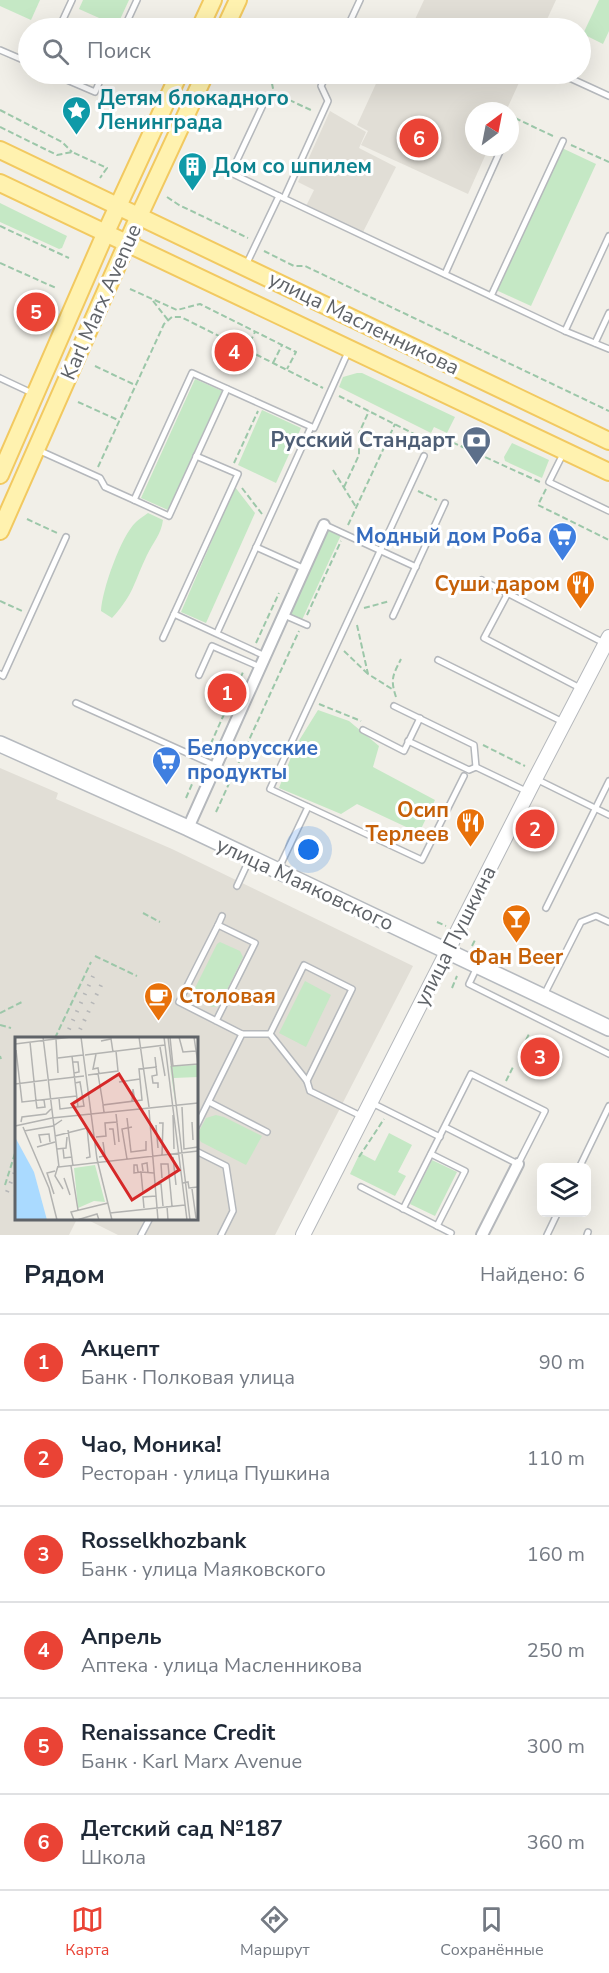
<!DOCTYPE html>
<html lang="ru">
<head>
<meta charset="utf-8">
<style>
  :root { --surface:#fff; --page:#f2f2f3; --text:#1f2937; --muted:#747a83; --line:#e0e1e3; --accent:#ea4335 }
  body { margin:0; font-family:"Nunito Sans",sans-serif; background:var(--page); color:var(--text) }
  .controls { position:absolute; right:18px; bottom:18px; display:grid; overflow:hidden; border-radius:9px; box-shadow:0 6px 24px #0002 }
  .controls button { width:54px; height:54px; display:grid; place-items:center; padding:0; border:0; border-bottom:2px solid var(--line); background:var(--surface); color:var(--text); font:30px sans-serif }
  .compass { position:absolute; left:465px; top:102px; width:54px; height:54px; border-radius:50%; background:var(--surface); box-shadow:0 6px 24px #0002; rotate:32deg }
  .you { position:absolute; left:309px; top:850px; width:21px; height:21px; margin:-15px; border:4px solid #fff; border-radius:50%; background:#1a73e8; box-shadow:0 0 0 9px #1a73e833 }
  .badge { display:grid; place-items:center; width:39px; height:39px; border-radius:50%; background:var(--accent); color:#fff; font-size:20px; font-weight:700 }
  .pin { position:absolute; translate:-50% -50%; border:3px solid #fff; box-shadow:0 2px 6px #0006 }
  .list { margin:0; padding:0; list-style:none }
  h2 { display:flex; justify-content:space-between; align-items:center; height:78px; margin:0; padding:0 24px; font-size:26px }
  h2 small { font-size:20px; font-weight:400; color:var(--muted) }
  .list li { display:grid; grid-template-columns:39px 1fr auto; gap:18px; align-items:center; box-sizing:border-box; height:96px; padding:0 24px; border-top:2px solid var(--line) }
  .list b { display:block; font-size:22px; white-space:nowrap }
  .list p { margin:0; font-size:20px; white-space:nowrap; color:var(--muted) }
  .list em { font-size:20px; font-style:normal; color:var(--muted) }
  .icon { flex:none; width:33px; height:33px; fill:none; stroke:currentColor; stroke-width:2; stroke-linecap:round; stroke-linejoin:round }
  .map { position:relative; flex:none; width:609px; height:1235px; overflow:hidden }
  .search { position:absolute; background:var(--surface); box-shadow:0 6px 24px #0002; left:18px; right:18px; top:18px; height:66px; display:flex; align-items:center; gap:15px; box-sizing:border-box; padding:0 21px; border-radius:33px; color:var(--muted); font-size:22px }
  .sheet { height:654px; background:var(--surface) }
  nav { display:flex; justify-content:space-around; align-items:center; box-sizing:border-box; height:84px; border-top:2px solid var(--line); background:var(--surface); font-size:16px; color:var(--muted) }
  nav a { display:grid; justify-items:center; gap:3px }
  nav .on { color:var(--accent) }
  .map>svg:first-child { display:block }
  .education { fill:#e1ded6 }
  .green { fill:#c5e8c5 }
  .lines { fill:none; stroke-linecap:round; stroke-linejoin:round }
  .service-casing { stroke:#b5b8bc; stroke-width:8 }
  .minor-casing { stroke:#b5b8bc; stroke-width:14 }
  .tertiary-casing { stroke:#b5b8bc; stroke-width:16 }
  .secondary-casing { stroke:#b6babf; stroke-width:18 }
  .primary-casing { stroke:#f2c960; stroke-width:20 }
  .path { stroke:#9cc7a9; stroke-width:2; stroke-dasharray:6 3; stroke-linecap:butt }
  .service { stroke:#fff; stroke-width:5 }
  .minor { stroke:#fff; stroke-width:10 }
  .tertiary { stroke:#fff; stroke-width:14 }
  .secondary { stroke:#fff; stroke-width:15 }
  .primary { stroke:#fff2af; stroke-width:16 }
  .rail { stroke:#b6b7b8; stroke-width:4; stroke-dasharray:1.5 8; stroke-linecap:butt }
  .labels { text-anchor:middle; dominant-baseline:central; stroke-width:6; stroke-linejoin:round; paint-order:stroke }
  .culture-label { font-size:21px; font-weight:bold; fill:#0d838f; stroke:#fff; text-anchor:start }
  .street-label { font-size:21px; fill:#5f6368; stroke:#fff }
  .service-label { font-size:21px; font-weight:bold; fill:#4e5e75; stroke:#fff; text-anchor:end }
  .shop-label { font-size:21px; font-weight:bold; fill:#366cbe; stroke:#fff; text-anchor:end }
  .food-label { font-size:21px; font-weight:bold; fill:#c56008; stroke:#fff; text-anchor:end }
  .inset-river { fill:none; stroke:#aadaff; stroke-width:3 }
  .inset-road { fill:none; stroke:#b3b3b1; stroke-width:1.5 }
  .view { fill:#d62828; fill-opacity:0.15; stroke:#d62828; stroke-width:3 }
  .inset-edge { fill:none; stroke:#5f6368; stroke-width:3 }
</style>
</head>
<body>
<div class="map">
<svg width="609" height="1235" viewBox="0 0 609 1235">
  <rect width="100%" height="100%" fill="#f1efe8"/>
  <g class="education">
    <path d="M424,0H556L543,28H411Z"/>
    <path d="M391,74H523L506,111H474V147H489L468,194L361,145L368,131L357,125L380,75L388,79Z"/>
    <path d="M330,111L366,132L359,148L396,167L362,234L305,208L314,190L298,182Z"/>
    <path d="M0,768L58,793L56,799L172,849L413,966L275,1235H118L86,1219L196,1218V1038H16V1218L77,1219L69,1235H0Z"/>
  </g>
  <g class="green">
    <path d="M0,0H40L31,20L0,6Z"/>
    <path d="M83,0H129L117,26L79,9Z"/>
    <path d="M599,0H609V31L603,44L583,34Z"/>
    <path d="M562,148L596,164L531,306L496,290Z"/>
    <path d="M0,203L67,236L62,248L59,249L0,222Z"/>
    <path d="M357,373H362L455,417L447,433L434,427L431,433L339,387L343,377Z"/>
    <path d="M195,379L222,391L168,510L141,498Z"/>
    <path d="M262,410L301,428L276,483L238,465Z"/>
    <path d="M512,443L549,460L542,478L505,461L504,457Z"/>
    <path d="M235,487L255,513L206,623L181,612Z"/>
    <path d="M148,513L163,520C161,535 153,542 147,555C134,582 134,594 112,618L101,611C102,590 121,536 136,522C139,519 144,516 148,513Z"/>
    <path d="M326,528L341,535L302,620L287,613Z"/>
    <path d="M318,710L349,721L379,746L373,767L435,800L419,833L357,804L341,814L279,788L295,747Z"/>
    <path d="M220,942L240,951L243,957L219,1006L212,1007L195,999L193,992L217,944Z"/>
    <path d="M305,981L331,995L306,1047L279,1033Z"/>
    <path d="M216,1115L224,1117L262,1136L246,1165L201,1142L197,1135L206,1118Z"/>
    <path d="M389,1133L412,1145L398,1172L406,1176L395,1196L350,1174L360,1153L375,1161Z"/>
    <path d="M432,1160L457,1172L435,1216L410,1204Z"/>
  </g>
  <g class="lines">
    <defs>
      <g id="service">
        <path d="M59,28L72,0"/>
        <path d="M124,28L137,0"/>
        <path d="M347,28L360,0"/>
        <path d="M0,50L28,62"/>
        <path d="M53,74L95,92L103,74"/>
        <path d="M561,74L609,96"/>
        <path d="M262,107L231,173L279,196"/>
        <path d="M284,198L328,101L321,86L327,74"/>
        <path d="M246,265L279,196L565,331L609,349"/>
        <path d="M445,274L502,147"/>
        <path d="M491,296L563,141"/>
        <path d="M565,331L609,236"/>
        <path d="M595,343L609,313"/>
        <path d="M0,378L34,394"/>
        <path d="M38,450L100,478L105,487L134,500L192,373L314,428L348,352"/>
        <path d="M564,452L549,482L609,511"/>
        <path d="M424,456L270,789L422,860L464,776"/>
        <path d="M134,500L169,516L227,389"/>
        <path d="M325,525L416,567"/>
        <path d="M256,547L305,569"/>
        <path d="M482,580L604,643"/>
        <path d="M508,593L484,638L580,688"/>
        <path d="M174,614L265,656"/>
        <path d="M284,615L307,625"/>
        <path d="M393,616L445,503"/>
        <path d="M217,633L311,427"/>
        <path d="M163,638L238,474L196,456"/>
        <path d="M438,660L563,722"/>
        <path d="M0,674L3,676L66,537"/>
        <path d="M199,675L212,646L260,667"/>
        <path d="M76,703L216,766"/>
        <path d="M394,706L474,745L476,767"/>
        <path d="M363,730L404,751L420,718"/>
        <path d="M408,741L469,770L476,767"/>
        <path d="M476,767L528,792"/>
        <path d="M536,779L609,815"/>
        <path d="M278,870L308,807"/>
        <path d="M237,886L250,858"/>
        <path d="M546,908L609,781"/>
        <path d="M218,925L222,916"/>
        <path d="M477,967L469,984L609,1054"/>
        <path d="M544,995L581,922L596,916L609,922"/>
        <path d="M216,1021L255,943L218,925L179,1002L242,1034"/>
        <path d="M270,1034L304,965L352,989L307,1081"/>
        <path d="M209,1102L267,1132"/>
        <path d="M372,1103L440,1137"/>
        <path d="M196,1127L242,1034H270L307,1081L310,1091L361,1116"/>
        <path d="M196,1151L226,1166L233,1211L221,1235"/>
        <path d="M431,1154L465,1171L437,1226"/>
        <path d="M579,1168L609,1106"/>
        <path d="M361,1187L451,1233"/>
        <path d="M403,1209L471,1074L545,1111L518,1164L445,1127"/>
        <path d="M141,1235L150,1218"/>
        <path d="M547,1235L558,1212"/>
        <path d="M587,1235L588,1232"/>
      </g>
      <g id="minor">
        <path d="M188,828L324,525"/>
        <path d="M482,1235L518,1164"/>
      </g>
      <path id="tertiary" d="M303,1235L535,779L609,637"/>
      <path id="secondary" d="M0,744L188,828L609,1028"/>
      <g id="primary">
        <path d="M200,28L213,0"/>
        <path d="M225,28L238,0"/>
        <path d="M0,150L609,441"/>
        <path d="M0,183L609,472"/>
        <path d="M0,475L106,232L179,74"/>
        <path d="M0,531L139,216L205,74"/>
      </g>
    </defs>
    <use href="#service" class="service-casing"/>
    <use href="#minor" class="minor-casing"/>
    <use href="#tertiary" class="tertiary-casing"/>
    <use href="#secondary" class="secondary-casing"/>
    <use href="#primary" class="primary-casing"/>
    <g class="path">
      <path d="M272,74L271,79L274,93L313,111"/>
      <path d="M0,110L62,142L72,152"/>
      <path d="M515,118L555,137"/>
      <path d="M0,127L57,155L72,152L107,168L100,178"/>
      <path d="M571,145L609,162"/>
      <path d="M167,197L179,205L248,238"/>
      <path d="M0,226L69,258"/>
      <path d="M264,251L294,266H305L609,411"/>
      <path d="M0,263L56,288"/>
      <path d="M130,289L177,310L200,304L296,352L287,369"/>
      <path d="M153,301L168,320"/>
      <path d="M246,350L255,332"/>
      <path d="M273,363L282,345"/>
      <path d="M95,366L135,385"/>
      <path d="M339,396L430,442L443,438L540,482"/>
      <path d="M78,402L118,420"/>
      <path d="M234,463L258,411"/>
      <path d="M98,467L164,324L172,317H181L323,388"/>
      <path d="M333,470L356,507"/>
      <path d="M344,487L359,455V433L369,411"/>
      <path d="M242,488L262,514"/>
      <path d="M546,489L538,505L609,540"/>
      <path d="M418,491L437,500"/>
      <path d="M27,519L57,533"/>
      <path d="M348,525L395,424"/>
      <path d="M0,601L22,611"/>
      <path d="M364,608L390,601"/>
      <path d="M307,615L341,541"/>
      <path d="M357,625L368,674L392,689"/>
      <path d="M256,643L279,593"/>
      <path d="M344,651L368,674"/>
      <path d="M396,697C390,679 393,675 401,659"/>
      <path d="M319,704L361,721"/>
      <path d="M483,745L525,766"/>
      <path d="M207,752L244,670"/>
      <path d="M186,798L199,768"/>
      <path d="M216,812L299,631"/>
      <path d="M143,913L160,922"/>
      <path d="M437,922L446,926"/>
      <path d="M472,946L475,940"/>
      <path d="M95,956L137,976"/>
      <path d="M452,988L457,976"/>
      <path d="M0,1013L22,1002"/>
      <path d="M0,1025L11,1028"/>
      <path d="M55,1038L91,962"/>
      <path d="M522,1048L530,1032"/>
      <path d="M0,1056L1,1059"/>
      <path d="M506,1081L513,1067"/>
      <path d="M359,1157L384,1119"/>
      <path d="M5,1185L16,1150"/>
    </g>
    <use href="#service" class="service"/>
    <use href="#minor" class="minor"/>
    <use href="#tertiary" class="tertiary"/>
    <use href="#secondary" class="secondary"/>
    <use href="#primary" class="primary"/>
    <g class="rail">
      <path d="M65,1038L94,974"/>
      <path d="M76,1038L104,979"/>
      <path d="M7,1192L16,1169"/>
    </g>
  </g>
  <defs>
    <symbol id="sight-pin" viewBox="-11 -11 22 30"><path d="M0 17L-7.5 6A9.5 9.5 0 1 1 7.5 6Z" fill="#0f9aa8" stroke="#fff"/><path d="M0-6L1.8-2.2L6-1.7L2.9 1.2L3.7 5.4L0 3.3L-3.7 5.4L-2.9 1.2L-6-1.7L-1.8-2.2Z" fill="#fff"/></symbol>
    <symbol id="building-pin" viewBox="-11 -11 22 30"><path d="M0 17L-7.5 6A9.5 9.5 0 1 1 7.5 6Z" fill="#0f9aa8" stroke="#fff"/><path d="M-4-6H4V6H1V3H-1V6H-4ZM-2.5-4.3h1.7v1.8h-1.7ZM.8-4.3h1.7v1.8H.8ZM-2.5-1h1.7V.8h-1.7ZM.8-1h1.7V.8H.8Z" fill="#fff"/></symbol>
    <symbol id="bank-pin" viewBox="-11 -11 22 30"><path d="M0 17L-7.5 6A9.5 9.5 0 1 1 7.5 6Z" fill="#5c6f8a" stroke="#fff"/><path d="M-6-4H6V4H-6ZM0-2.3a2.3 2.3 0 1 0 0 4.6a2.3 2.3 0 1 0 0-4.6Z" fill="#fff"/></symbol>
    <symbol id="supermarket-pin" viewBox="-11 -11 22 30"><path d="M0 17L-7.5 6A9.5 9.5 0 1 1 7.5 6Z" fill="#3f7fe0" stroke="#fff"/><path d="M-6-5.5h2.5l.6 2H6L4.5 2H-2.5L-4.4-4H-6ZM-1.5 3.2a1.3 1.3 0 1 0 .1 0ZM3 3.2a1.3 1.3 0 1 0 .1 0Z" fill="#fff"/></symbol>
    <symbol id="restaurant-pin" viewBox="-11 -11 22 30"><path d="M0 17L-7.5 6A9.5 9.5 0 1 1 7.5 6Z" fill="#e8710a" stroke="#fff"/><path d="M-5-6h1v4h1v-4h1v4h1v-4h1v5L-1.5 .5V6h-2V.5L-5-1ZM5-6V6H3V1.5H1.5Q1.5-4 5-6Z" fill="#fff"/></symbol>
    <symbol id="bar-pin" viewBox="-11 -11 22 30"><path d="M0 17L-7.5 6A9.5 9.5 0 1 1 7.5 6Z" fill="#e8710a" stroke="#fff"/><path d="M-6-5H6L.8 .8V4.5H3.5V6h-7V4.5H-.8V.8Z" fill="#fff"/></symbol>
    <symbol id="cafe-pin" viewBox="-11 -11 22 30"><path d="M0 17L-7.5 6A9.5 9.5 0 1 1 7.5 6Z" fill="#e8710a" stroke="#fff"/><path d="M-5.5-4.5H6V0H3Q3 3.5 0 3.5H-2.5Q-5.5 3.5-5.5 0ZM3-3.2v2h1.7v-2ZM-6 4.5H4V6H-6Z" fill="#fff"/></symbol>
  </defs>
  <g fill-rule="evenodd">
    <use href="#sight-pin" x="60" y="94" width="33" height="45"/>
    <use href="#building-pin" x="176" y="150" width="33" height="45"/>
    <use href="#bank-pin" x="460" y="424" width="33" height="45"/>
    <use href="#supermarket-pin" x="546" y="520" width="33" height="45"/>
    <use href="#restaurant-pin" x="564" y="568" width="33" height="45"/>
    <use href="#supermarket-pin" x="150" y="744" width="33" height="45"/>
    <use href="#restaurant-pin" x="454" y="806" width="33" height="45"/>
    <use href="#bar-pin" x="500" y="902" width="33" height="45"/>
    <use href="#cafe-pin" x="142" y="980" width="33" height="45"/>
  </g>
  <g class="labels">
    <g class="culture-label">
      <text x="98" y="98">Детям блокадного<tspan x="98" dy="24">Ленинграда</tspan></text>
      <text x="213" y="166">Дом со шпилем</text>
    </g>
    <g class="street-label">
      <text transform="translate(101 302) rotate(-66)">Karl Marx Avenue</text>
      <text transform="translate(364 323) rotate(26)">улица Масленникова</text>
      <text transform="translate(305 884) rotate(25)">улица Маяковского</text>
      <text transform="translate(455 936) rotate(-63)">улица Пушкина</text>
    </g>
    <g class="service-label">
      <text x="455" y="440">Русский Стандарт</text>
    </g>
    <g class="shop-label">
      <text x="542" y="536">Модный дом Роба</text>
      <text x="187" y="748" text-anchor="start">Белорусские<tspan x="187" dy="24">продукты</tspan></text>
    </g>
    <g class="food-label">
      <text x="560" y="584">Суши даром</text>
      <text x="449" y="810">Осип<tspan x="449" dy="24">Терлеев</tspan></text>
      <text x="516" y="957" text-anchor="middle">Фан Beer</text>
      <text x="179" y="996" text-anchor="start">Столовая</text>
    </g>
  </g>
  <g transform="translate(15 1037)">
    <rect width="183" height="183" fill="#f1efe8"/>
    <path d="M183,28V40L159,41L160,65L155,29ZM80,128L90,165L79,164L63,171L59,131Z" fill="#c5e8c5"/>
    <path d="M0,100L19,135L32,183H0Z" fill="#aadaff"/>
    <path class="inset-river" d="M0,158L6,183"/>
    <path class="inset-road" d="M28,0L44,130L183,114M66,0L82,122L97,183M124,0L134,70M149,0L172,183M153,0L175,183M155,0L158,29L183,27M164,0L168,15L181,14M179,0L183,27M41,2L43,36M86,4L96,2L98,15M15,5L21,64M0,7L56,0M145,10L150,39M1,13L7,65L62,59M81,17L78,32L83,31L84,37M70,18L150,8M57,19L63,70M140,20L142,38L137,39L138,46H143V51M43,21L68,18M58,25H63L64,35L59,36M83,37L88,67M73,38L103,34L101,14M34,43L69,39M104,45L125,42M0,47L32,43M44,61L45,72L69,69L65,45L60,46M21,64L22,71L30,70L29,63M117,64L118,52L120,64M167,70L169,112L183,110M134,73L143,183M89,75L88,68L127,63L124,32L142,30M158,78L159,112M112,81L116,115L131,113V104M6,85L7,80L31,77L36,72M102,85L104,105M177,85L178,103M144,86H148L147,118M141,88L143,111M0,89L37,81L183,66M8,90L34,151L42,183M94,92H98L100,108M53,93L58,129M9,94L38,89L47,83M40,99L72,91L75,120L71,121M81,100L91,99L90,86L102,85L101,77M26,106L24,98L34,97L35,105M22,110L40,105M48,111L49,121L57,120M42,112L51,111L52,100M84,120L90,119L88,105M158,120L161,148M112,122L107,92L117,90M43,129L40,139L48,152M56,129L63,173M128,134L127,127L132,126L133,136M123,135L122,128H119V136L126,135M49,141L55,158M147,141L146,127H153L157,169M168,146L173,145L174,151L183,150M140,148L146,147L148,169M177,152L181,181M128,156L126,135L139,136M39,157L32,136L40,134M152,169L153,183H159M129,171L128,160L141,159M95,176L170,168M59,183L56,175L93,166M62,183L82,177L84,183"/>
    <path class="view" d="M104,37L164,133L117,163L57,67Z"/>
    <rect width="183" height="183" class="inset-edge"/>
  </g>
</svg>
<div class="controls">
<button><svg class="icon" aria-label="layers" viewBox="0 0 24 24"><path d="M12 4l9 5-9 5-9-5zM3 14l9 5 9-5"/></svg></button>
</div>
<svg class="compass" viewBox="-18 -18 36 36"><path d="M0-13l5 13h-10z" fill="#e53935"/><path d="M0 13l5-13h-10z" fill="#747a83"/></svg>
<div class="you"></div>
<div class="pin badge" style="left:227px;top:693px">1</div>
<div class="pin badge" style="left:535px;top:829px">2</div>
<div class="pin badge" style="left:540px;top:1057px">3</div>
<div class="pin badge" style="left:234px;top:352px">4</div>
<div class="pin badge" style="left:36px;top:312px">5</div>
<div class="pin badge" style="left:419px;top:138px">6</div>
<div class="search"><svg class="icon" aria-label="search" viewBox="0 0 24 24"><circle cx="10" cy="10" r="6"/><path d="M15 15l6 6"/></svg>Поиск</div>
</div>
<section class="sheet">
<h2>Рядом<small>Найдено: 6</small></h2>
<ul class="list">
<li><span class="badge">1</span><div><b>Акцепт</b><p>Банк · Полковая улица</p></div><em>90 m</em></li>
<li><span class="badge">2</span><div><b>Чао, Моника!</b><p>Ресторан · улица Пушкина</p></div><em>110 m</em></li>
<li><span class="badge">3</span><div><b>Rosselkhozbank</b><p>Банк · улица Маяковского</p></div><em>160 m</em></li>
<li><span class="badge">4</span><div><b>Апрель</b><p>Аптека · улица Масленникова</p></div><em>250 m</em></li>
<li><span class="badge">5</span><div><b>Renaissance Credit</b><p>Банк · Karl Marx Avenue</p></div><em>300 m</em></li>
<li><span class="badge">6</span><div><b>Детский сад №187</b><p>Школа</p></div><em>360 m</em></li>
</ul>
</section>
<nav>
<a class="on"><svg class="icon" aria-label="map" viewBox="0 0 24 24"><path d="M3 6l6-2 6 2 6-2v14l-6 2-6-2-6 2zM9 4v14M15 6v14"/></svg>Карта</a>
<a><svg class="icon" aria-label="directions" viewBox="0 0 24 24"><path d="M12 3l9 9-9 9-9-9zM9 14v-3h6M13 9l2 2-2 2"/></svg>Маршрут</a>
<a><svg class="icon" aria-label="saved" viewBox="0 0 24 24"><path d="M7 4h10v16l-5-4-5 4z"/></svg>Сохранённые</a>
</nav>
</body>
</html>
